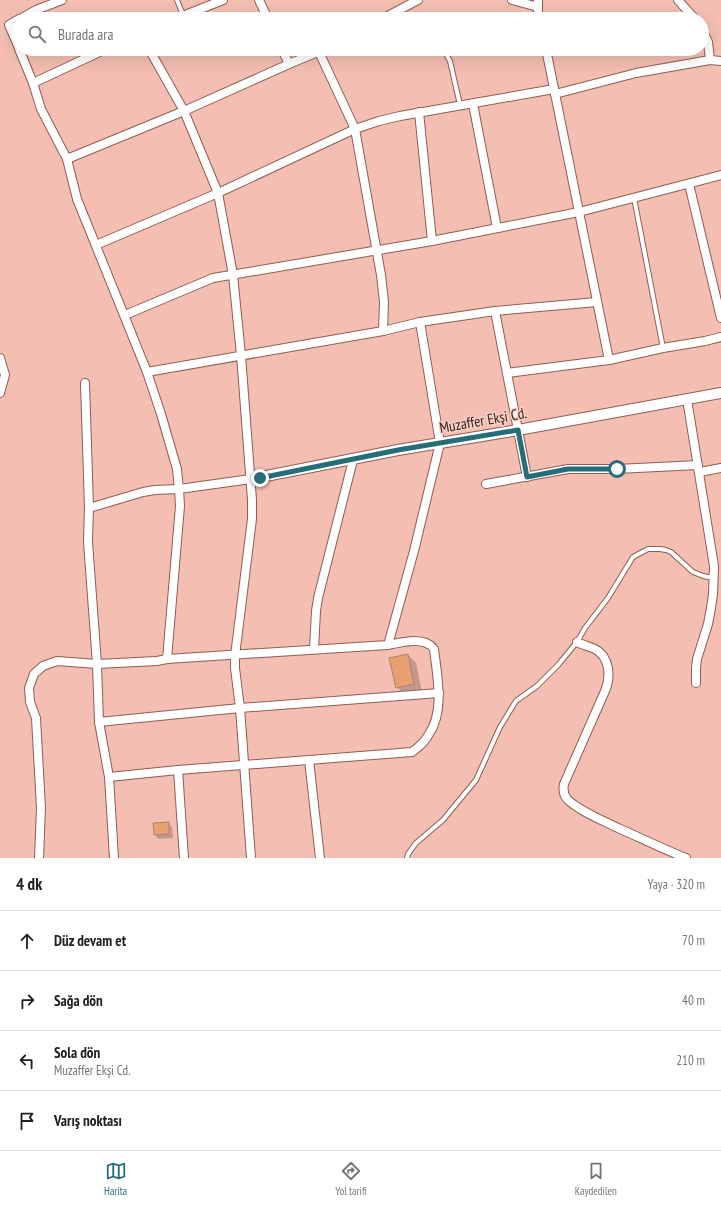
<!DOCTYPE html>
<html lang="tr">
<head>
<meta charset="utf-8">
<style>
  :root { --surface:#fff; --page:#f2f2f2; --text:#202124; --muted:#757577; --line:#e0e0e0; --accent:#266d7a }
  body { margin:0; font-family:"PT Sans Narrow",sans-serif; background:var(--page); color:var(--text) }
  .stop { position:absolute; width:12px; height:12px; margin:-9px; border:3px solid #266d7a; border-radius:50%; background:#fff }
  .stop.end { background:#266d7a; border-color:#fff; box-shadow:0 1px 4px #0008 }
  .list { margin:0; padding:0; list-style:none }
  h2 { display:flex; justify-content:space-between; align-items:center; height:52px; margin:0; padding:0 16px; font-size:17px }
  h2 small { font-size:13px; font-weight:400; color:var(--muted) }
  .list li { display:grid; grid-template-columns:26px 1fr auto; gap:12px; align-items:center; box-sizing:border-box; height:60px; padding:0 16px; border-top:1px solid var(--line) }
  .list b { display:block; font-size:15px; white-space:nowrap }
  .list p { margin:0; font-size:13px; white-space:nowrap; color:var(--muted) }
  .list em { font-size:13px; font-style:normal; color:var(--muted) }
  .icon { flex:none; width:22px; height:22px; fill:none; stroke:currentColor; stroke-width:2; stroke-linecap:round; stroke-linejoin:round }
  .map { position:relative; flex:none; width:721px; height:858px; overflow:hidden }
  .search { position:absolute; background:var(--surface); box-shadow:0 4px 16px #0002; left:12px; right:12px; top:12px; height:44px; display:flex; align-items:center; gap:10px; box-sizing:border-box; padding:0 14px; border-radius:22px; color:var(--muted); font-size:15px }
  .sheet { height:292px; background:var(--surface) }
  nav { display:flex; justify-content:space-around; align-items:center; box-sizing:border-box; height:56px; border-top:1px solid var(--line); background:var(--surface); font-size:11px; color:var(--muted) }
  nav a { display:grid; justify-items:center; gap:2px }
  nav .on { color:var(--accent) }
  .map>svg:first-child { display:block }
  .shadow { fill:#0003 }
  .building { fill:#e8a071; stroke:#ae8369 }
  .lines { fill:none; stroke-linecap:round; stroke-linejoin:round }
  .service-casing { stroke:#8d5e53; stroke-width:6 }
  .minor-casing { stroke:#8d5e53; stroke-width:10 }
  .tertiary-casing { stroke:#8d5e53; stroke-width:12 }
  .service { stroke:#fff; stroke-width:4 }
  .minor { stroke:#fff; stroke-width:8 }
  .tertiary { stroke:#fff; stroke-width:10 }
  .route { stroke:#266d7a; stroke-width:5 }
  .labels { text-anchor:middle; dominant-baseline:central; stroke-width:3; stroke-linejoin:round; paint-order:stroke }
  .street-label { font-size:15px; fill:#38231f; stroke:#facec4 }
</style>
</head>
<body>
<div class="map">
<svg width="721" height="858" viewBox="0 0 721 858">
  <rect width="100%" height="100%" fill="#f4beb2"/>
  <g class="shadow">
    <path d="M408,655L416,663L422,692L405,695L397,687Z"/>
    <path d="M168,823L172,827L173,838L158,839L155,835L154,824Z"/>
  </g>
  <g class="building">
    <path d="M408,654L414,684L396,688L389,658Z"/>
    <path d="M169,822V834L154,835L153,823Z"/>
  </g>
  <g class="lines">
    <defs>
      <g id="service">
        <path d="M177,0L183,15"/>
        <path d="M437,49L446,54L450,61L460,105"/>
        <path d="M634,198L663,348"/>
        <path d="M407,858L408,854L416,843L443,820L476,780L500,727L516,701L537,686L558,665L577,642L585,628L608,598L633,557L648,549H660L666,550L671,552L693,572L703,576L714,578"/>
      </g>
      <g id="minor">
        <path d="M259,0L268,19"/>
        <path d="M512,0L538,7"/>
        <path d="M538,0V13L539,19"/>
        <path d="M678,0L695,19"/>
        <path d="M19,19L9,25L19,48"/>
        <path d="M20,19L36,10L62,0"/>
        <path d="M175,19L223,0"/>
        <path d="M382,19L418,0"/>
        <path d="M702,29L708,42L710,60"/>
        <path d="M19,49L33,83L41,109L67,159L77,199L147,372L161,414L177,469L179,489L180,506L167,659"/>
        <path d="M149,49L184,111L218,193L233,275L241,355L252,500V519L235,656V668L240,708L251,858"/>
        <path d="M282,49L289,64"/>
        <path d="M546,49L609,360"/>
        <path d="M319,52L355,129L381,275L384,302L383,331"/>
        <path d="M33,83L106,49"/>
        <path d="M555,94L636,73L710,60L721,61"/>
        <path d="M473,104L497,228"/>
        <path d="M419,112L432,241"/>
        <path d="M67,159L184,111L289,64L325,49"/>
        <path d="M689,184L721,318"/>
        <path d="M96,245L218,193L355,129L379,121L400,116L554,89"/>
        <path d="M495,311L527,477"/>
        <path d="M125,315L213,278L432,241L579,212L721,175"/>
        <path d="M0,358L5,375L0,393"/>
        <path d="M147,372L383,331L420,322L495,311L597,302"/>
        <path d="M507,373L609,360L663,348L705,341L721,337"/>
        <path d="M85,383L89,508L88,542L97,664L99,722L109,777L114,858"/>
        <path d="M687,399L714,566L713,594L711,608L708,624L697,659L696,668V683"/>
        <path d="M700,472L721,468"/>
        <path d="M486,484L568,469H617L698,465"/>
        <path d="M89,508L143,492L155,490L179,489L251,479"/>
        <path d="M577,642C582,645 589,646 595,649C610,657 611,677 605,691L564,784C563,789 563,794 567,799C579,811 602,820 618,828C641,838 663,849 686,858"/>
        <path d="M388,645L414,551L440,443L420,322"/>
        <path d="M314,649L316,611L318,598L353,460"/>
        <path d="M99,722L240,708L439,693"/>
        <path d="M309,760L320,858"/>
        <path d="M178,770L184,858"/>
        <path d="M39,858L41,808L36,718L30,702L29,688L34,674L43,666L57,661L97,664L157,661L167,659L388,645C402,642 425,636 434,649C437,675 445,711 429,734C425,742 419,747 412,752L178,770L109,777"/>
      </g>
      <path id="tertiary" d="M251,479L398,450L518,430L721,393"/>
    </defs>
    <use href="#service" class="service-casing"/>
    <use href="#minor" class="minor-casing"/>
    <use href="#tertiary" class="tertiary-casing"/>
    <use href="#service" class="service"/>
    <use href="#minor" class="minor"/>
    <use href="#tertiary" class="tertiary"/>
  </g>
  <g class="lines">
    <path class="route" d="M260,478L398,450L518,430L527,477L568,469H617"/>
  </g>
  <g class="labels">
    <g class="street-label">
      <text transform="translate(483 420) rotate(-10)">Muzaffer Ekşi Cd.</text>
    </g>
  </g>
</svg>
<div class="stop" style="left:617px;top:469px"></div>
<div class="stop end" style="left:260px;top:478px"></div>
<div class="search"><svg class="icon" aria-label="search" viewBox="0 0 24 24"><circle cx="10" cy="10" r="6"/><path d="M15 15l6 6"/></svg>Burada ara</div>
</div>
<section class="sheet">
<h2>4 dk<small>Yaya · 320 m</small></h2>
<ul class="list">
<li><svg class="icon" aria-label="ahead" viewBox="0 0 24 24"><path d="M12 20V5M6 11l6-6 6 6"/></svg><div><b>Düz devam et</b></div><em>70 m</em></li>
<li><svg class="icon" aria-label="right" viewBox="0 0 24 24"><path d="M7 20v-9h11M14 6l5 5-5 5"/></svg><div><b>Sağa dön</b></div><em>40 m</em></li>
<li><svg class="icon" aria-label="left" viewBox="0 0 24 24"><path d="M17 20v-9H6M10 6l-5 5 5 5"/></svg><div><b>Sola dön</b><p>Muzaffer Ekşi Cd.</p></div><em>210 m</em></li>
<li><svg class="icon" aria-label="arrive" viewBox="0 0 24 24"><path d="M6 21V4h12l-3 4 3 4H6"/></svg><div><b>Varış noktası</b></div></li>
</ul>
</section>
<nav>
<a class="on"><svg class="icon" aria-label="map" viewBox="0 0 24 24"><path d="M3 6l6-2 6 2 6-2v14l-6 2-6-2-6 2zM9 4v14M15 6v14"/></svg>Harita</a>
<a><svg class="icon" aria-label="directions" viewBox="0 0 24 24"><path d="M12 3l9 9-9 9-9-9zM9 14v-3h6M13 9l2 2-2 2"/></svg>Yol tarifi</a>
<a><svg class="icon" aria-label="saved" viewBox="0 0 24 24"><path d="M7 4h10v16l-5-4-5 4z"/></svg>Kaydedilen</a>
</nav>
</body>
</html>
